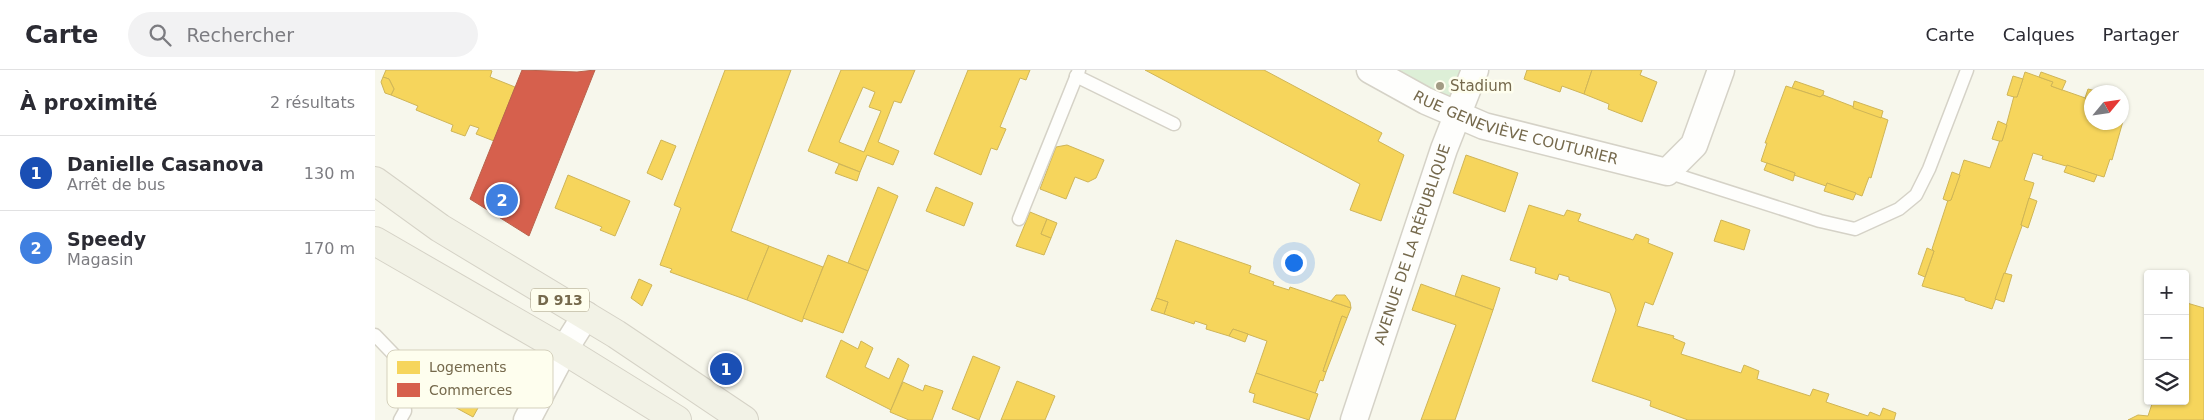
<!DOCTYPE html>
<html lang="fr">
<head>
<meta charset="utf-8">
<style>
  :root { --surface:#fff; --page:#f2f2f3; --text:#2b2b33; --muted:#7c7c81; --line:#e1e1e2; --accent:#2563eb }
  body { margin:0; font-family:"DejaVu Sans",sans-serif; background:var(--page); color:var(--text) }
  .controls { position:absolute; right:15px; bottom:15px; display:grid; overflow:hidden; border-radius:5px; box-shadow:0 1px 4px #0004 }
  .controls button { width:45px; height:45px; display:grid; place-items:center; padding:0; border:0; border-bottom:1px solid var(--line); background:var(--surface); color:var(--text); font:25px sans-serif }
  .compass { position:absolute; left:1709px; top:15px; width:45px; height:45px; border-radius:50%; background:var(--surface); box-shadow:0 1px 4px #0004; rotate:61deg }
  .you { position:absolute; left:918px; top:192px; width:18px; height:18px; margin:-12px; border:4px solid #fff; border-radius:50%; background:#1a73e8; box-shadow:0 0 0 8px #1a73e833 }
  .badge { display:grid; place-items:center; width:32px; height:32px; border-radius:50%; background:var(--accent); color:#fff; font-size:16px; font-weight:700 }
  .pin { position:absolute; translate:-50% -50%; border:2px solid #fff; box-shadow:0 1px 5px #0006 }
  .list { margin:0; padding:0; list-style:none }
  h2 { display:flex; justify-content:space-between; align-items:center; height:65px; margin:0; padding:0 20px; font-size:21px }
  h2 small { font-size:16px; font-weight:400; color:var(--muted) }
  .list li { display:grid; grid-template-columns:32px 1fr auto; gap:15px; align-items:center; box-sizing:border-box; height:75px; padding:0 20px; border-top:1px solid var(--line) }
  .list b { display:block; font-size:19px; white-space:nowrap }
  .list p { margin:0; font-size:16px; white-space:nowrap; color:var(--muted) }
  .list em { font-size:16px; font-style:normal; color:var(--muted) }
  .icon { flex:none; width:28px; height:28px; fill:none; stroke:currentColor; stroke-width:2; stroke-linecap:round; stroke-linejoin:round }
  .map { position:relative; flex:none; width:1829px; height:350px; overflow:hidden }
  header { display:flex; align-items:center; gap:30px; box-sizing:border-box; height:70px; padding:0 25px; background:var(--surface); border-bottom:1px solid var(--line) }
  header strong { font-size:24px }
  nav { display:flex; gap:28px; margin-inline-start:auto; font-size:18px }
  .search { width:350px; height:45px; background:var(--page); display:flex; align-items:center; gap:12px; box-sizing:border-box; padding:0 18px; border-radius:28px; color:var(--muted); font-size:19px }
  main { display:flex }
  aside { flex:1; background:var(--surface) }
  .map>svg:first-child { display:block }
  .green { fill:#ddefd7 }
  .homes { fill:#f6d55c; stroke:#cfb557; fill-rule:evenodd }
  .shops { fill:#d6604d; stroke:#b9634d }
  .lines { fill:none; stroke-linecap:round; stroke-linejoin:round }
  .lane-casing { stroke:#d5d2c7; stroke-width:15 }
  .street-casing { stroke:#d5d2c7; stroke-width:29 }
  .primary-casing { stroke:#d5d2c6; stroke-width:30 }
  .lane { stroke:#fefefc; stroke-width:12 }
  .street { stroke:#fefefc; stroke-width:26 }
  .primary { stroke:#f2f2e6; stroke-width:28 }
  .poi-dot { fill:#a29b84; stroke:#fefeee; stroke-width:2 }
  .labels { text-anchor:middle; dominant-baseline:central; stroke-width:5; stroke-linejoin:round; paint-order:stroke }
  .shield { fill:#fefeee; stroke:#9e967d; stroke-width:1 }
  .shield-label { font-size:14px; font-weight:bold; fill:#75694c }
  .poi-label { font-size:15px; fill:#75694c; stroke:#fefeee; text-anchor:start }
  .street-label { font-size:15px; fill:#75694c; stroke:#fefeee }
  .key { fill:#fefeee; stroke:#d5d1bd; stroke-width:1 }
  .key-label { font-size:14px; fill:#75694c }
</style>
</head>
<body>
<header>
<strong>Carte</strong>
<div class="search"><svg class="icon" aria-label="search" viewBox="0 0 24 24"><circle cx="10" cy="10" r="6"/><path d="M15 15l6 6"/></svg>Rechercher</div>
<nav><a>Carte</a><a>Calques</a><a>Partager</a></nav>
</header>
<main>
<aside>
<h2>À proximité<small>2 résultats</small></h2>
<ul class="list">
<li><span class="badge" style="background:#1a4fb4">1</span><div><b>Danielle Casanova</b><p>Arrêt de bus</p></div><em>130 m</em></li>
<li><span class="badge" style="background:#3f7fe0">2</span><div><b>Speedy</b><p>Magasin</p></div><em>170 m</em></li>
</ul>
</aside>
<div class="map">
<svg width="1829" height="350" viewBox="0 0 1829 350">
  <rect width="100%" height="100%" fill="#f7f7ec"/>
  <path class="green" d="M1014,0H1093L1083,22L1075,27Z"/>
  <g class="homes">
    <path d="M11,0H115L117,1L115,7L140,17L119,71L101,64L104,58L95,55L90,66L76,61L78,55L41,40L43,36L16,25L19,19L14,9L8,7Z"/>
    <path d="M350,0H416L356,161L394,176L372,230L295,202L297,199L285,195L306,138L299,135Z"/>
    <path d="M466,0H540L526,33L519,31L503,72L524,81L518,95L492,85L485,102L433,81ZM488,17L500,22L494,37L506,41L489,82L464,72Z"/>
    <path d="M593,0H655L651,10L645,8L625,57L631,59L622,80L616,78L606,105L559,84Z"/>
    <path d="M770,0H889L1007,63L1003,71L1029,85L1006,151L975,140L985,114Z"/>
    <path d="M1152,0H1217L1209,24L1187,16L1185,22L1149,9Z"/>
    <path d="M1217,0H1267L1265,5L1282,12L1267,52L1233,39L1234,34L1209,24Z"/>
    <path d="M1650,2L1678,12L1676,16L1716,30V52H1746V35L1752,37L1737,90L1735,89L1729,107L1667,89L1668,86L1658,83L1649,110L1659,113L1646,155L1647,156L1617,239L1590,230V228L1547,216L1559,181L1557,179L1573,130H1576L1589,90L1615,98L1625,70L1627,71L1639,26L1642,27Z"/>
    <path d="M1666,2L1691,11L1687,20L1676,16L1678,12L1664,7Z"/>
    <path d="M1638,6L1648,9L1642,27H1639L1632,25Z"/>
    <path d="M8,7L14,9L19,19L16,25L10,23L6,12Z"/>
    <path d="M1420,11L1449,21L1448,25L1445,27L1417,18Z"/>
    <path d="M1411,16L1445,27L1448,25L1513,50L1496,108L1494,107L1487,126L1452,113L1451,116L1419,105L1420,103L1386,91L1392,73H1390Z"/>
    <path d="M1713,19L1725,22H1716V30L1710,28Z"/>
    <path d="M1479,31L1508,41L1506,48L1478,38Z"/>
    <path d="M1623,51L1632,55L1627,71H1624L1617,69Z"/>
    <path d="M286,70L301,76L287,110L272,103Z"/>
    <path d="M692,75L729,90L721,108L713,112L700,107L691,129L665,119L681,77Z"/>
    <path d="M1091,85L1143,103L1130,142L1078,123Z"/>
    <path d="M1392,93L1420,103L1418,111L1389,100Z"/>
    <path d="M464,94L485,102L482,111L460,103Z"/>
    <path d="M1692,95L1722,105L1719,112L1689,102Z"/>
    <path d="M1577,102L1585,105L1576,130L1573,131L1568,129Z"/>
    <path d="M193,105L255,131L240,166L225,160L227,157L180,138Z"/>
    <path d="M1452,113L1481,123L1478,130L1449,121Z"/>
    <path d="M503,117L523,126L493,201L473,193Z"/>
    <path d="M561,117L598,133L589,156L551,141Z"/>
    <path d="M1654,128L1662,131L1653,158L1646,155Z"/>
    <path d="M1154,135L1189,146L1192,140L1206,144L1203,151L1258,170L1261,164L1274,169L1273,173L1298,183L1278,235L1270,232L1262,256L1299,266L1298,268L1310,273L1306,284L1366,303L1369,295L1384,301L1382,309L1435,326L1438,319L1454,324L1451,332L1493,346L1495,342L1505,346L1508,338L1521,343L1519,350H1313L1275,336L1276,331L1217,311L1241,240L1235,223L1194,210V207L1184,204L1182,210L1160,203L1161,198L1135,190Z"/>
    <path d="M655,142L672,149L666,164L676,168L669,185L641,176Z"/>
    <path d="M672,149L682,153L676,168L666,164Z"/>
    <path d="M1346,150L1375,160L1369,180L1339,171Z"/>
    <path d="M801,170L876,196L874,203L899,212L898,215L914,220L915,217L976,238L972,248L967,246L948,301L951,302L948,311L945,310L940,324L881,303L892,271L858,259L854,266L831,259L832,255L820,251L819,254L789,244L793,232L781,228Z"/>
    <path d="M394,176L448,197L427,252L372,230Z"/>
    <path d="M1552,178L1559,181L1550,207L1543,204Z"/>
    <path d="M453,185L493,201L468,263L428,248Z"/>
    <path d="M1629,203L1637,205L1629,232L1620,229Z"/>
    <path d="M1087,205L1125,218L1118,240L1080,226Z"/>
    <path d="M264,209L277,215L267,236L256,228Z"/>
    <path d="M1046,214L1118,240L1080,350H1046L1081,255L1037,240Z"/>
    <path d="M961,225H970L975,232L976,238L956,231Z"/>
    <path d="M781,228L793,232L789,244L776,240Z"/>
    <path d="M1812,233L1829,238V350H1753L1763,345L1773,346L1778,331H1810V238Z"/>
    <path d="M967,246L972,248L951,302L948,301Z"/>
    <path d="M858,259L873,264L870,272L854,266Z"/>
    <path d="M466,270L483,279L486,271L498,278L490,297L514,309L523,288L534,295L516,340L451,307Z"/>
    <path d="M598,286L625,297L604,350L577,339Z"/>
    <path d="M97,298L118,311L98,347L76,335Z"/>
    <path d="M881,303L943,324L934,350L878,332L880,324L874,322Z"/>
    <path d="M642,311L680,326L670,350H626Z"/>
    <path d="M528,312L548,321L550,315L568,321L557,350H534L515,342Z"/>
  </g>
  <path class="shops" d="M147,0L202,2L220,0L154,166L95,129Z"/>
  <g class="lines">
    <defs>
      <g id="lane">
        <path d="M701,6L799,54"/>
        <path d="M1292,102L1445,151L1480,159L1524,139L1541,125L1554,99L1592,0"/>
        <path d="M644,149L704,0"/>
        <path d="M0,265L26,292L30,341L25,350"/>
      </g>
      <g id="street">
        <path id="s1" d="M995,0L1051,31L1109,56L1292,102L1319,75L1346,0"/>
        <path d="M152,350L189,280L211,245"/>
        <path id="s2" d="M979,350L1069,79L1100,0"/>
      </g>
      <g id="primary">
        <path d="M0,111L65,158L241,264L369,350"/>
        <path d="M0,171L189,280L302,350"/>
      </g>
    </defs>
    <use href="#lane" class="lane-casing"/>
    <use href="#street" class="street-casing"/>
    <use href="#primary" class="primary-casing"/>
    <use href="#lane" class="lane"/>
    <use href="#street" class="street"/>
    <use href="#primary" class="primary"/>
  </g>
  <circle class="poi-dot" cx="1065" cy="16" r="5"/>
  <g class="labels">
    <rect class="shield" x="156" y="218.5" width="58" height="23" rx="4"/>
    <g class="shield-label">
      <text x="185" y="230">D 913</text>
    </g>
    <g class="poi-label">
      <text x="1075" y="16">Stadium</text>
    </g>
    <g class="street-label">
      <text stroke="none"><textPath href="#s1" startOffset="158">RUE GENEVIÈVE COUTURIER</textPath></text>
      <text stroke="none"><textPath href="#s2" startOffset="185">AVENUE DE LA RÉPUBLIQUE</textPath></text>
    </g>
  </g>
  <rect x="12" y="280" width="166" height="58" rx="8" class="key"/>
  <rect x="22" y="291" width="23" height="13" fill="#f6d55c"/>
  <rect x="22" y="313" width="23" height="14" fill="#d6604d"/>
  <g class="key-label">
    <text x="54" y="302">Logements</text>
    <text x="54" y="325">Commerces</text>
  </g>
</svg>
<div class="controls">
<button>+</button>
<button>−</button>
<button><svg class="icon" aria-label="layers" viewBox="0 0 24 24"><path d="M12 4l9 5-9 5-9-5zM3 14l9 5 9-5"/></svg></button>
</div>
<svg class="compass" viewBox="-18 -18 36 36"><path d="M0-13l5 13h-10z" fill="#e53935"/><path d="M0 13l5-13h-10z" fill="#7c7c81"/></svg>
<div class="you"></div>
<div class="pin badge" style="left:351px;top:299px;background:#1a4fb4">1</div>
<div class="pin badge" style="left:127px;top:130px;background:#3f7fe0">2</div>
</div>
</main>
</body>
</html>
